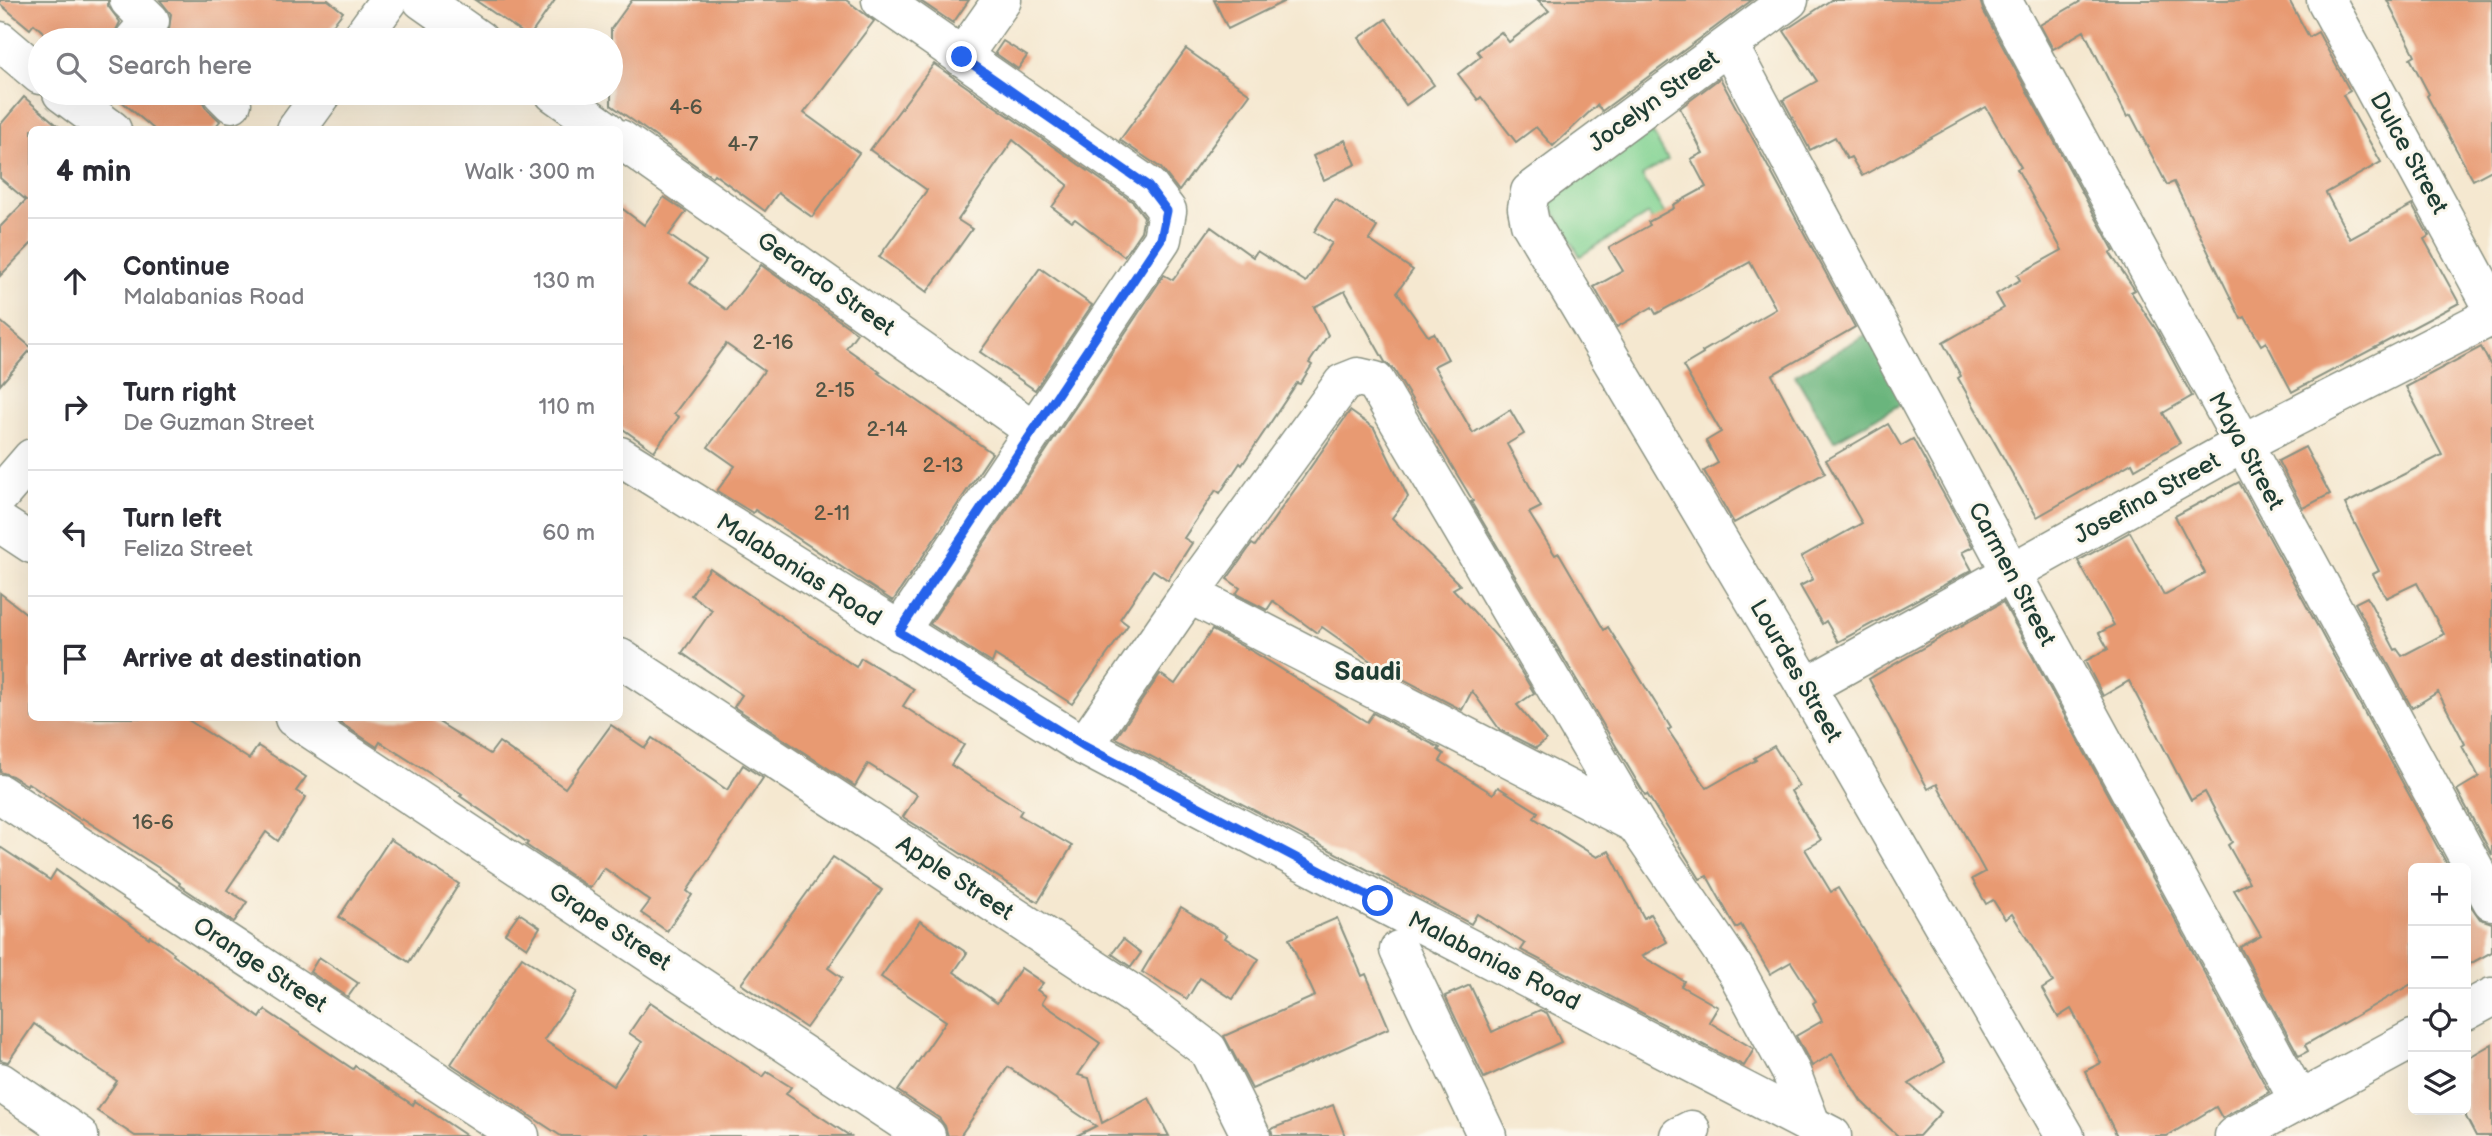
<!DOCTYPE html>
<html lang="en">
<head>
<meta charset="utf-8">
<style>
  :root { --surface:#fff; --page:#f2f2f3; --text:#2b2b33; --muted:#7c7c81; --line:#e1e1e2 }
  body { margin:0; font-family:"Balsamiq Sans",sans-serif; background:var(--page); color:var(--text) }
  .controls { position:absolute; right:21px; bottom:21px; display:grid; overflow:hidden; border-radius:10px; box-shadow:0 7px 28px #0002 }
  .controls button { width:63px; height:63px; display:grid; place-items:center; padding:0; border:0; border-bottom:2px solid var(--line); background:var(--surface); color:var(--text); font:35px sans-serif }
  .stop { position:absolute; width:21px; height:21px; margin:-16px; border:5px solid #2563eb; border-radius:50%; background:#fff }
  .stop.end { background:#2563eb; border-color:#fff; box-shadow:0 2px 7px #0008 }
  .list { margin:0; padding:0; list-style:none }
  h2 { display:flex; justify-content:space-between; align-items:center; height:91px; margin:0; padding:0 28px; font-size:30px }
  h2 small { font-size:23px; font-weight:400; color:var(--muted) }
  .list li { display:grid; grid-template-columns:46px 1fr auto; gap:21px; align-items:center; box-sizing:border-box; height:126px; padding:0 28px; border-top:2px solid var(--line) }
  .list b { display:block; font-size:26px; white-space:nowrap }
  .list p { margin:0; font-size:23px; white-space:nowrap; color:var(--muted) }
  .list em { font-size:23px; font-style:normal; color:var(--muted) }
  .icon { flex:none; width:38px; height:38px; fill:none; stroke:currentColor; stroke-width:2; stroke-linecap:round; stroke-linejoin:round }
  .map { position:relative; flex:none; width:2492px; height:1136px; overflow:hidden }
  .search { position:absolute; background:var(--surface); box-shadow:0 7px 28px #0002; left:28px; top:28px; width:595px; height:77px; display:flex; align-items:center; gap:18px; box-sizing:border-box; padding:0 24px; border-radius:38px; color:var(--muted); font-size:26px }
  .panel { position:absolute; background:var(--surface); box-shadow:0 7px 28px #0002; left:28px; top:126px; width:595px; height:595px; border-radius:10px }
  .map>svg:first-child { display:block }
  .green { fill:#83d393; stroke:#518864; stroke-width:2 }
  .forest { fill:#6ab57d; stroke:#447958; stroke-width:2 }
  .building { fill:#e89a72 }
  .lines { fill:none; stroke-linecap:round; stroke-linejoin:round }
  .minor-casing { stroke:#8a9282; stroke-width:41 }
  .major-casing { stroke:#8a9282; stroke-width:41 }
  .minor { stroke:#fff; stroke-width:38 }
  .major { stroke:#fff; stroke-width:38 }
  .route { stroke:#2563eb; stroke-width:9 }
  .labels { text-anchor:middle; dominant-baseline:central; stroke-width:6; stroke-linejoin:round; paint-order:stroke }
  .number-label { font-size:21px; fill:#515444 }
  .street-label { font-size:24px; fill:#1f3d34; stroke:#fbf7ec }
  .neighbourhood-label { font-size:26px; font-weight:bold; fill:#1f3d34; stroke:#fbf7ec }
</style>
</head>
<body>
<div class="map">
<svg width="2492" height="1136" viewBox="0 0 2492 1136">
  <rect width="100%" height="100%" fill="#fbf7ec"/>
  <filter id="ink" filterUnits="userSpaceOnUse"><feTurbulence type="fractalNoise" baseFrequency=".0143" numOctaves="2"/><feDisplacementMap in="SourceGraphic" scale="14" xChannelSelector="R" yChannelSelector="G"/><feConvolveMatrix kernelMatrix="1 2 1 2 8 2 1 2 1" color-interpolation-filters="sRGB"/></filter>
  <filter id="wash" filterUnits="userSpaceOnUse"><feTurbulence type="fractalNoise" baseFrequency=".00686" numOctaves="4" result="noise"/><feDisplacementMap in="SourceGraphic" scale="28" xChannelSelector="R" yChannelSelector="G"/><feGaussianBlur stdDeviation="1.57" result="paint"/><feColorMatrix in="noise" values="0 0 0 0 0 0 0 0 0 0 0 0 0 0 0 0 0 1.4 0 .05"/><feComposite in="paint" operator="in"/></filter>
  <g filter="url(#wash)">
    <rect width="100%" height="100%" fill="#f5e8d0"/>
    <path class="green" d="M1652,132L1668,160L1642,176L1676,233L1663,241L1648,214L1580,256L1548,201Z"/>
    <path class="forest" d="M1874,330L1912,398L1834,441L1795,375Z"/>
    <g id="blocks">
      <g class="building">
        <path d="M0,0H108V6L120,22L113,36V40H52L34,24L30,29L0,4Z"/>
        <path d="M160,0H328L343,12L321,40H183L169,30L171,14Z"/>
        <path d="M475,0H555L529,37Z"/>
        <path d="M632,0H846L874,21L804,113L859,153L812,217L778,193L765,211L714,174L712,177L611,105V29Z"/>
        <path d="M919,0H969L953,23Z"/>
        <path d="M1214,0H1287L1228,29Z"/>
        <path d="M1538,0H1752L1602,111L1597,105L1553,146L1536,127L1516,142L1481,97L1478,100L1458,74L1481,56L1477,51L1501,32L1509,42L1549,11Z"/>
        <path d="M1831,0H1980L1983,10L2114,251L2110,253L2135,290L2131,292L2157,331L2192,396L2163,413L2180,443L2135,469L2132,463L2037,517L1958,378L1961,376L1943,343L2004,308L1996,294L2020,280L2017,275L2062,250L2017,169L2021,167L1986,107L1862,176L1851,157L1847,159L1835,137L1810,150L1783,100L1817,81L1784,31Z"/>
        <path d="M2083,0H2289L2309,37L2318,32L2350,91L2343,95L2381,162L2326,193L2350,239L2412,205L2429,236L2424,239L2459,303L2292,392L2266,342L2261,345L2245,317L2241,319L2174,182L2167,185L2131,115L2127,117L2084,31L2053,49L2040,25Z"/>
        <path d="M2387,0H2492V170L2473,180L2427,96L2429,94L2410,58L2415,55Z"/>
        <path d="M1386,19L1434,85L1406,105L1359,38Z"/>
        <path d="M1003,41L1027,56L1018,69L995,53Z"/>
        <path d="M1186,49L1250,94L1179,191L1161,168L1120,140Z"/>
        <path d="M934,64L1133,202L1144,217L1141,231L1124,256L1075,219L1072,222L1052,207L1068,185L1013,140L958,220L972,229L927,292L879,257L927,190L870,150Z"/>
        <path d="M1720,78L1855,327L1772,375L1825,473L1734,523L1704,471L1718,463L1706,441L1721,432L1683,366L1703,354L1702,352L1776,309L1750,262L1656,314L1652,307L1617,327L1594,287L1623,271L1609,248L1650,225L1648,222L1674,208L1673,205L1706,187L1691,159L1703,153L1680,108Z"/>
        <path d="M112,93H201V99L206,108L220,121L213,130H155Z"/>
        <path d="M24,97L63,130H32V243L0,276V227L26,200L0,178V125Z"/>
        <path d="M1345,140L1356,164L1324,180L1313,156Z"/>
        <path d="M664,197L686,212L669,235L706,261L690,283L727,310L761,265L857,333L846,348L880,372L878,373L992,453L893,601L755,510L753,513L717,491L735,466L708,447L764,371L726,344L674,414L679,417L654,451L620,427V207L644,225Z"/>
        <path d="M1335,199L1377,227L1369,240L1413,270L1397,292L1428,336L1434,333L1448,359L1434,366L1473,433L1510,410L1524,434L1507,444L1541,507L1529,513L1555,555L1559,553L1604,630L1608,627L1671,728L1668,730L1707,788L1756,760L1754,758L1774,746L1799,786L1791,791L1821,840L1805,849L1831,892L1838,888L1945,1062L1909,1084L1941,1112L1919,1136H1898L1885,1124L1861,1101L1832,1054L1812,1066L1796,1036L1822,1021L1813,1003L1816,1001L1791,962L1770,974L1741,925L1736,928L1707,876L1700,879L1647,794L1645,795L1471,502L1473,501L1394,370L1385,362L1345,291L1314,307L1328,335L1309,363L1312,365L1300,384L1297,383L1242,465L1240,463L1220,493L1216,490L1184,538L1192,543L1168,580L1153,570L1120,619L1128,625L1072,704L995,655L992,663L930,624L1164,275L1173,280L1211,227L1253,257L1257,251L1306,282L1332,243L1314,232Z"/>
        <path d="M1040,268L1092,305L1035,390L980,352Z"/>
        <path d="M0,321L32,348L0,385Z"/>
        <path d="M2481,347L2492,368V855L2457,790L2479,777L2462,746L2465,744L2438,692L2412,708L2355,603L2367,597L2395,650L2397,649L2402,656L2444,634L2417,583L2386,598L2373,574L2379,571L2345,504L2442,455L2406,387Z"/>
        <path d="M1350,411L1374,428L1408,497L1392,518L1460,585L1453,589L1506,647L1534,693L1517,705L1546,740L1536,748L1500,730L1472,691L1462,710L1376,665L1322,627L1317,633L1273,601L1267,610L1236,594L1240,588L1227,579L1252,544L1255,546Z"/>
        <path d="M1888,424L1901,446L1913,439L1973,547L1962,552L1972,570L1838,642L1826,621L1822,624L1800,586L1813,579L1801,557L1862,523L1826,460Z"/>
        <path d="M2305,447L2330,494L2303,508L2278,461Z"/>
        <path d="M2239,482L2449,868H2413V983L2305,1045L2308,1051L2299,1056L2240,947L2261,936L2234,890L2249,882L2228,845L2232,842L2205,792L2191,800L2129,681L2103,696L2085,661L2108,649L2099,633L2114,625L2078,561L2130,532L2164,595L2205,573L2175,516Z"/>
        <path d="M710,568L856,667L861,658L914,689L903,706L964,745L951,765L1022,810L1019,815L1072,846L1038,902L903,817L917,795L868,764L855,786L734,707L742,695L682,653L712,610L691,595Z"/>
        <path d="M0,593L32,618V718H185L249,759L258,746L306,777L296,791L306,797L278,841L266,832L227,890L247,902L234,922L179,885L180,883L165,872L82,818L81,820L28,783L27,785L12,776L0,772Z"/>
        <path d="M2003,602L2269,1092L2222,1118L2216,1107L2167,1136H2117L2085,1071L2101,1063L2071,1009L2058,1017L2042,989L2053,982L2012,914L2005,919L1993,900L1986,904L1972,879L1985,872L1937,784L1928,789L1869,679Z"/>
        <path d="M1212,630L1252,651L1367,722L1373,713L1440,748L1438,750L1444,754L1440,761L1493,794L1498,787L1538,812L1534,818L1597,857L1609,851L1644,918L1650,914L1667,942L1642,956L1684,981L1681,986L1718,1007L1709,1022L1754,1049L1744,1066L1521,950L1525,944L1477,914L1471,924L1116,738L1160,674L1175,684Z"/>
        <path d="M333,718H432L490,754L499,742L565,788L611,725L645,748L652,738L727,790L743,765L763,778L687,891L692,895L667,931L641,913L650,901L604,868L590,888L526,845L528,843L460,796L462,794L380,742L377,747Z"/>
        <path d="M390,839L459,884L409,962L339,917Z"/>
        <path d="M0,847L50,880L56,870L149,938L150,936L174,953L173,955L260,1018L265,1010L353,1069L355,1066L413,1105L415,1101L467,1136H135L97,1111L117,1081L34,1024L8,1062L0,1060Z"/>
        <path d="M833,857L882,890L828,968L842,978L806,1028L741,984Z"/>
        <path d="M2466,899L2480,919L2492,923V952L2466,966Z"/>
        <path d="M1181,907L1227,935L1225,938L1259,959L1233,999L1200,978L1187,999L1142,972Z"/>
        <path d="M519,913L540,927L527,948L505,933Z"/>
        <path d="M1337,918L1362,976L1366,974L1389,1028L1252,1089L1224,1036L1315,996L1289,939Z"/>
        <path d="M920,921L967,953L954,972L997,1003L1021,968L1043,983L1037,990L1046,996L1042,1003L1100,1043L1078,1075L1089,1078L1102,1123L1149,1098L1169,1136H1076L1096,1126L1008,1067L960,1136H948L945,1126L939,1118L898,1091L946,1021L881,977Z"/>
        <path d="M1123,939L1141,953L1131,967L1112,954Z"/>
        <path d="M319,957L358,983L348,997L310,972Z"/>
        <path d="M522,957L576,992L544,1040L613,1086L642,1042L629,1033L650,1002L763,1077L767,1072L791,1087L786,1094L850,1136H561L451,1064Z"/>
        <path d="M1470,985L1492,1032L1540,1010L1547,1013L1561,1042L1484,1078L1445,996Z"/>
        <path d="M2492,1044V1136H2476L2466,1117V1059Z"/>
        <path d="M1333,1105L1345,1136H1273L1271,1129Z"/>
      </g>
    </g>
  </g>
  <g filter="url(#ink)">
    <use href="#blocks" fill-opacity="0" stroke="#8a9282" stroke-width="2"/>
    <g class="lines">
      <defs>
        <g id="minor">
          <path d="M129,0L150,21L134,40"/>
          <path d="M422,0L479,40"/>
          <path d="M881,0L1148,186L1167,211L1162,239L899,632"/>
          <path d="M1789,0L1530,192L1527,208L1530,223L1806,687L2065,1136"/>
          <path d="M2002,0L2492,901"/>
          <path d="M2326,0L2492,306"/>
          <path d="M360,40L389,0"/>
          <path d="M1729,46L2012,574L2299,1101"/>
          <path d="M962,57L1002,0"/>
          <path d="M222,93L232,103"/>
          <path d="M554,93L606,130"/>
          <path d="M296,130L323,93"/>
          <path d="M620,139L1032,429"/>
          <path d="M0,495L32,458"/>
          <path d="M0,523L32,544"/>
          <path d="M1189,594L1636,824"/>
          <path d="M620,658L1146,1003L1208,1050L1251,1136"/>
          <path d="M1806,687L2242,444L2492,316"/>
          <path d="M294,718L926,1136"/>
          <path d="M1084,746L1189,594L1343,383L1358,377L1375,381L1636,824L1736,971L1791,1072L1811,1124"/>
          <path d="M0,794L520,1136"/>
          <path d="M1399,950L1487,1136"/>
          <path d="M2466,1011L2492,997"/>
          <path d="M0,1082L79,1136"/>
          <path d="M1679,1136L1691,1130"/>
          <path d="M2234,1136L2413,1039"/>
        </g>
        <g id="major">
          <path d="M0,41L40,75"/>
          <path d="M62,93L112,130"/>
          <path d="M620,456L1084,746L1378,901L1832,1136"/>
        </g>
      </defs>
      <use href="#minor" class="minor-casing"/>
      <use href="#major" class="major-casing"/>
      <use href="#minor" class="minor"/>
      <use href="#major" class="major"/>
    </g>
  </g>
  <g class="lines" filter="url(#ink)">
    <path class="route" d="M962,57L1148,186L1167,211L1161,239L899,632L1084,746L1378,901"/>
  </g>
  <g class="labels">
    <g class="number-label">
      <text x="686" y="107">4-6</text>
      <text x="743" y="144">4-7</text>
      <text x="773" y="342">2-16</text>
      <text x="835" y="390">2-15</text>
      <text x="887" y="429">2-14</text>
      <text x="943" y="465">2-13</text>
      <text x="832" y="513">2-11</text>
      <text x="153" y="822">16-6</text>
    </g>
    <g class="street-label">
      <text transform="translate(1654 101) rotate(-36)">Jocelyn Street</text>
      <text transform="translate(2409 153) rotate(61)">Dulce Street</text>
      <text transform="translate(826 284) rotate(35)">Gerardo Street</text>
      <text transform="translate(2246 451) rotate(61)">Maya Street</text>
      <text transform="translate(2147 498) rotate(-29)">Josefina Street</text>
      <text transform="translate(799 570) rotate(32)">Malabanias Road</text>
      <text transform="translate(2012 574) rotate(62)">Carmen Street</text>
      <text transform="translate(1796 671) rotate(60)">Lourdes Street</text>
      <text transform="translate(955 878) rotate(33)">Apple Street</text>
      <text transform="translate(610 927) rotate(33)">Grape Street</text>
      <text transform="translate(1494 961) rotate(27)">Malabanias Road</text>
      <text transform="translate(260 965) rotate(33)">Orange Street</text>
    </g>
    <g class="neighbourhood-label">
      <text x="1368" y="672">Saudi</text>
    </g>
  </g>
</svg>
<div class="controls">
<button>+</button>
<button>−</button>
<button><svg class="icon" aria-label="locate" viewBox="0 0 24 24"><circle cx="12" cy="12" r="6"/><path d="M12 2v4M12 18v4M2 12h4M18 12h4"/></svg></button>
<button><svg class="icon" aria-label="layers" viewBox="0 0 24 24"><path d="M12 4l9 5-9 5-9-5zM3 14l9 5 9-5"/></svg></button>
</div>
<div class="stop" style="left:1378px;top:901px"></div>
<div class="stop end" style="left:962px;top:57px"></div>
<div class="search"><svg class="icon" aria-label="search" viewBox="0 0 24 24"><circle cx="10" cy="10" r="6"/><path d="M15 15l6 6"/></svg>Search here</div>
<section class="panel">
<h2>4 min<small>Walk · 300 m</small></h2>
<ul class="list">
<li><svg class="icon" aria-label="ahead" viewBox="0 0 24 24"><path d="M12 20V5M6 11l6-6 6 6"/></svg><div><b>Continue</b><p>Malabanias Road</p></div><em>130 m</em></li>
<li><svg class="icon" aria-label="right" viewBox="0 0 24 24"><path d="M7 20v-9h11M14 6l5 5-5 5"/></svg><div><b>Turn right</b><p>De Guzman Street</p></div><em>110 m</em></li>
<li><svg class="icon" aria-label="left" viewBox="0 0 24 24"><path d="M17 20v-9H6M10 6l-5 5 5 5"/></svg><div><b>Turn left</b><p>Feliza Street</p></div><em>60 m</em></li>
<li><svg class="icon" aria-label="arrive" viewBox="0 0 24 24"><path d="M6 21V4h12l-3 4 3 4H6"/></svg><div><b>Arrive at destination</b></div></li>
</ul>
</section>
</div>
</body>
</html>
